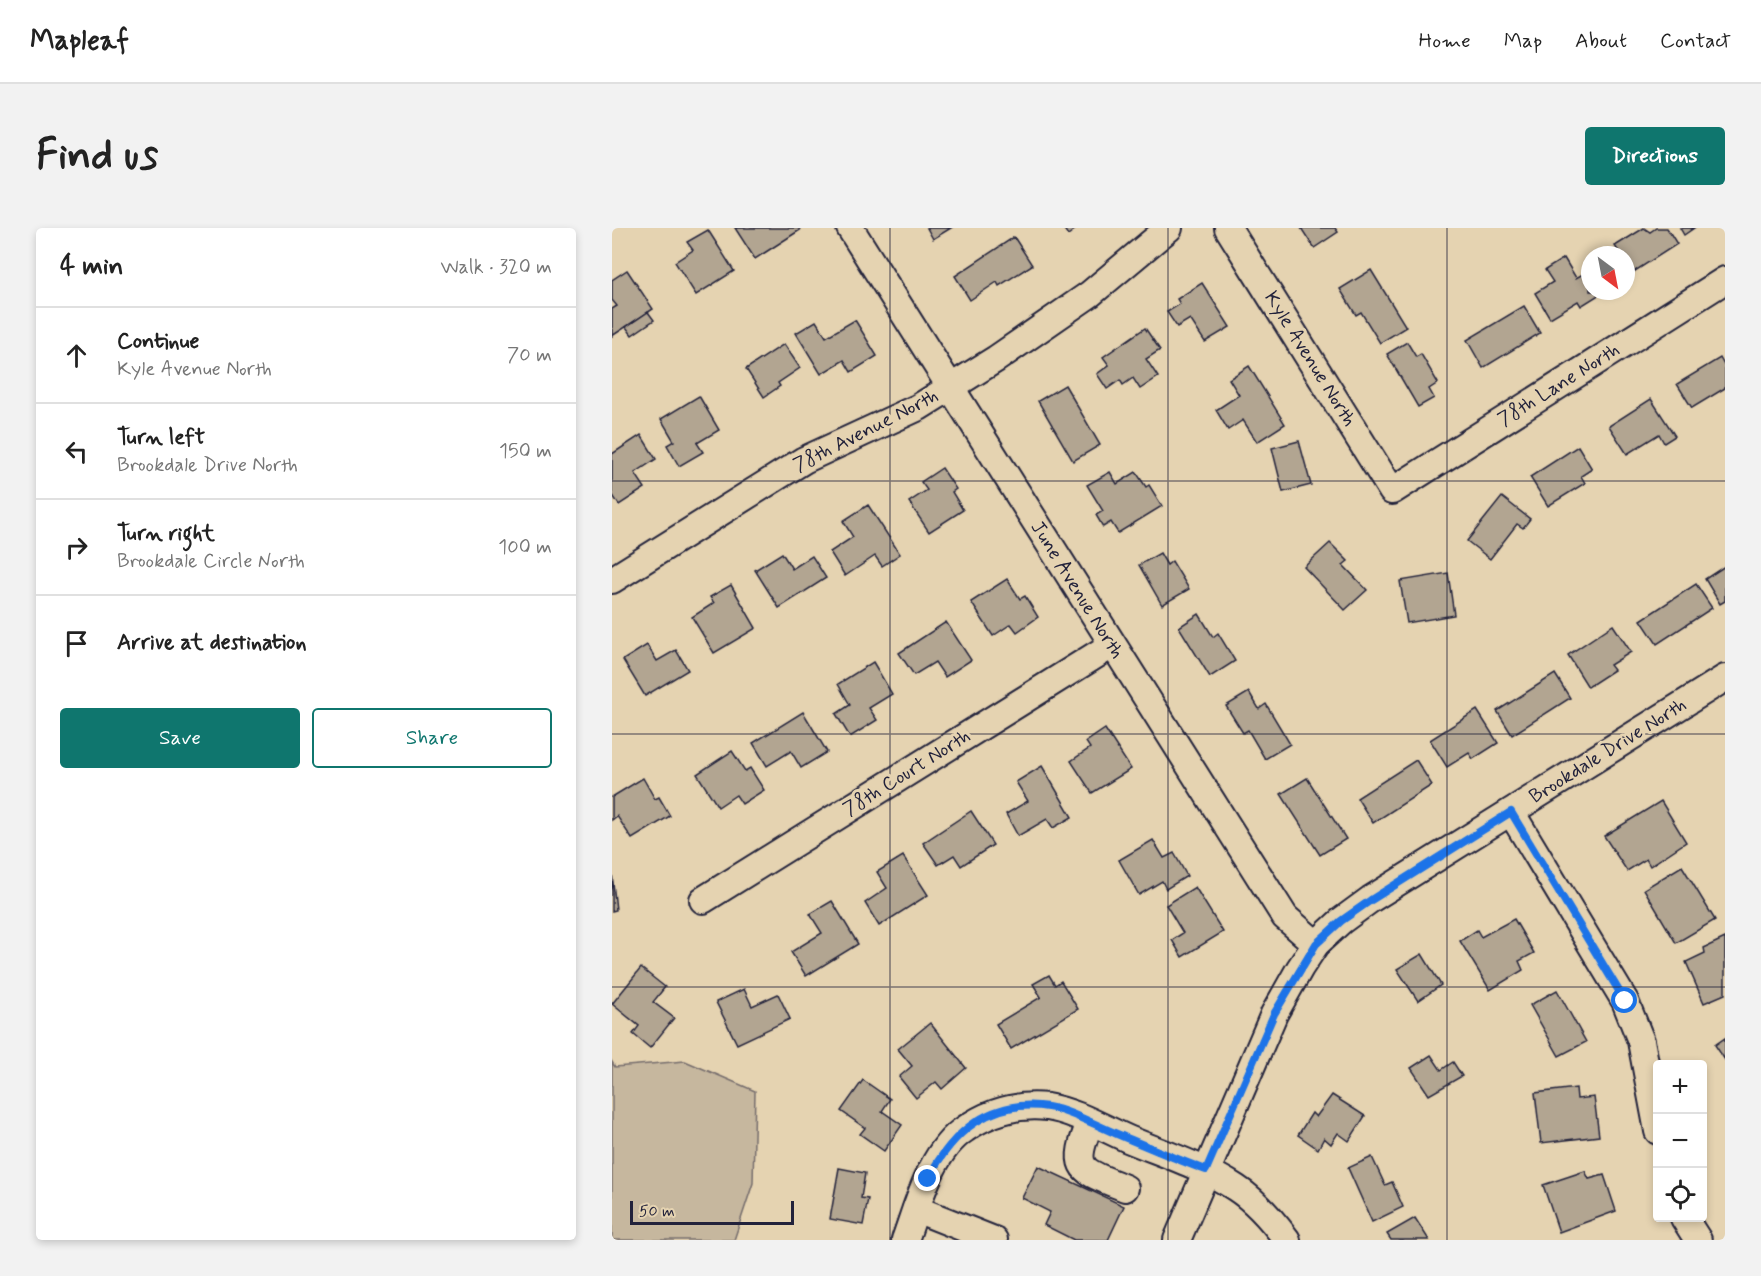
<!DOCTYPE html>
<html lang="en">
<head>
<meta charset="utf-8">
<style>
  :root { --surface:#fff; --page:#f2f2f2; --text:#222; --muted:#767676; --line:#e0e0e0; --accent:#0f766e }
  body { margin:0; font-family:Mynerve,sans-serif; background:var(--page); color:var(--text) }
  .controls { position:absolute; right:18px; bottom:18px; display:grid; overflow:hidden; border-radius:6px; box-shadow:0 3px 9px #0003 }
  .controls button { width:54px; height:54px; display:grid; place-items:center; padding:0; border:0; border-bottom:2px solid var(--line); background:var(--surface); color:var(--text); font:30px sans-serif }
  .compass { position:absolute; left:969px; top:18px; width:54px; height:54px; border-radius:50%; background:var(--surface); box-shadow:0 3px 9px #0003; rotate:148deg }
  .scale { position:absolute; left:18px; bottom:15px; width:164px; box-sizing:border-box; padding-left:6px; border:3px solid #22223b; border-top:0; font-size:16px; line-height:21px; white-space:nowrap; color:#22223b; -webkit-text-stroke:4px #e5d3b1; paint-order:stroke }
  .stop { position:absolute; width:18px; height:18px; margin:-14px; border:4px solid #1a73e8; border-radius:50%; background:#fff }
  .stop.end { background:#1a73e8; border-color:#fff; box-shadow:0 2px 6px #0008 }
  .list { margin:0; padding:0; list-style:none }
  h2 { display:flex; justify-content:space-between; align-items:center; height:78px; margin:0; padding:0 24px; font-size:26px }
  h2 small { font-size:20px; font-weight:400; color:var(--muted) }
  .list li { display:grid; grid-template-columns:39px 1fr auto; gap:18px; align-items:center; box-sizing:border-box; height:96px; padding:0 24px; border-top:2px solid var(--line) }
  .list b { display:block; font-size:22px; white-space:nowrap }
  .list p { margin:0; font-size:20px; white-space:nowrap; color:var(--muted) }
  .list em { font-size:20px; font-style:normal; color:var(--muted) }
  .actions { display:flex; gap:12px; padding:18px 24px }
  .actions a { flex:1; padding:14px 0; border:2px solid var(--accent); border-radius:6px; text-align:center; font-size:21px; color:var(--accent) }
  .actions .main { background:var(--accent); color:#fff }
  .icon { flex:none; width:33px; height:33px; fill:none; stroke:currentColor; stroke-width:2; stroke-linecap:round; stroke-linejoin:round }
  .map { position:relative; flex:none; width:1113px; height:1012px; overflow:hidden; border-radius:6px }
  header { display:flex; align-items:center; gap:36px; box-sizing:border-box; height:84px; padding:0 30px; background:var(--surface); border-bottom:2px solid var(--line) }
  header strong { font-size:28px }
  nav { display:flex; gap:33px; margin-inline-start:auto; font-size:21px }
  .intro { display:flex; align-items:center; justify-content:space-between; box-sizing:border-box; height:144px; padding:0 36px }
  h1 { margin:0; font-size:42px }
  .button { padding:15px 27px; border-radius:6px; background:var(--accent); color:#fff; font-size:21px; font-weight:700 }
  main { display:flex; gap:36px; padding:0 36px }
  aside { flex:1; background:var(--surface); border-radius:6px; box-shadow:0 3px 9px #0003 }
  .map>svg:first-child { display:block }
  .green { fill:#c6b79e; stroke:#746c6c; stroke-width:1.5 }
  .building { fill:#b2a591; stroke:#22223b; stroke-width:1.5 }
  .lines { fill:none; stroke-linecap:round; stroke-linejoin:round }
  .minor-casing { stroke:#22223b; stroke-width:30 }
  .minor { stroke:#e5d3b1; stroke-width:26 }
  .route { stroke:#1a73e8; stroke-width:8 }
  .grid { fill:none; stroke:#22223b; stroke-width:1.5; stroke-opacity:0.55 }
  .labels { text-anchor:middle; dominant-baseline:central; stroke-width:6; stroke-linejoin:round; paint-order:stroke }
  .street-label { font-size:20px; fill:#22223b; stroke:#e5d3b1 }
</style>
</head>
<body>
<header>
<strong>Mapleaf</strong>
<nav><a>Home</a><a>Map</a><a>About</a><a>Contact</a></nav>
</header>
<div class="intro"><h1>Find us</h1><a class="button">Directions</a></div>
<main>
<aside>
<h2>4 min<small>Walk · 320 m</small></h2>
<ul class="list">
<li><svg class="icon" aria-label="ahead" viewBox="0 0 24 24"><path d="M12 20V5M6 11l6-6 6 6"/></svg><div><b>Continue</b><p>Kyle Avenue North</p></div><em>70 m</em></li>
<li><svg class="icon" aria-label="left" viewBox="0 0 24 24"><path d="M17 20v-9H6M10 6l-5 5 5 5"/></svg><div><b>Turn left</b><p>Brookdale Drive North</p></div><em>150 m</em></li>
<li><svg class="icon" aria-label="right" viewBox="0 0 24 24"><path d="M7 20v-9h11M14 6l5 5-5 5"/></svg><div><b>Turn right</b><p>Brookdale Circle North</p></div><em>100 m</em></li>
<li><svg class="icon" aria-label="arrive" viewBox="0 0 24 24"><path d="M6 21V4h12l-3 4 3 4H6"/></svg><div><b>Arrive at destination</b></div></li>
</ul>
<div class="actions"><a class="main">Save</a><a>Share</a></div>
</aside>
<div class="map">
<svg width="1113" height="1012" viewBox="0 0 1113 1012">
  <rect width="100%" height="100%" fill="#e5d3b1"/>
  <filter id="ink" filterUnits="userSpaceOnUse"><feTurbulence type="fractalNoise" baseFrequency=".0167" numOctaves="2"/><feDisplacementMap in="SourceGraphic" scale="12" xChannelSelector="R" yChannelSelector="G"/><feConvolveMatrix kernelMatrix="1 2 1 2 8 2 1 2 1" color-interpolation-filters="sRGB"/></filter>
  <g filter="url(#ink)">
    <path class="green" d="M73,833L143,863L141,955L122,1012H0V834L3,839Z"/>
    <g class="building">
      <path d="M123,0H186L188,2L143,31Z"/>
      <path d="M315,0H339L321,11Z"/>
      <path d="M451,0H465L456,7Z"/>
      <path d="M689,0H723L726,4L702,20Z"/>
      <path d="M1032,0L1038,4L1044,0H1055L1065,16L1020,45L1014,35V27H1009L1003,18Z"/>
      <path d="M1068,0H1082L1072,7Z"/>
      <path d="M96,2L122,43L84,67L63,34L81,22L75,14Z"/>
      <path d="M402,9L420,37L387,58L385,54L358,72L343,48Z"/>
      <path d="M952,30L964,50L978,42V63H993L969,78L966,73L938,90L923,65L941,54L933,42Z"/>
      <path d="M15,42L41,81L0,108V81L5,78L0,72V52Z"/>
      <path d="M759,42L794,99L768,115L749,84L744,87L728,61Z"/>
      <path d="M590,55L618,99L593,114L578,91L565,99L555,84L568,76L565,71Z"/>
      <path d="M912,78L928,105L871,140L855,112Z"/>
      <path d="M36,84L42,92L20,107L14,99Z"/>
      <path d="M243,92L265,128L239,144L232,132L209,146L184,105L204,93L214,109Z"/>
      <path d="M533,100L548,122L534,131L546,149L528,161L521,150L511,157L508,152L495,161L485,146L497,137L491,129Z"/>
      <path d="M795,114L804,129L809,126L826,155L817,161L822,170L806,179L775,126Z"/>
      <path d="M172,116L188,140L166,155L168,158L152,169L134,141Z"/>
      <path d="M1108,130L1113,139V160L1080,180L1065,156Z"/>
      <path d="M637,138L673,196L645,214L631,192L616,202L604,182L627,167L617,151Z"/>
      <path d="M453,157L488,217L461,233L426,173Z"/>
      <path d="M87,168L107,202L85,215L91,224L67,238L55,217L62,213L49,191Z"/>
      <path d="M1039,171L1063,208L1052,215L1047,206L1015,226L997,198Z"/>
      <path d="M29,207L44,231L23,245L33,260L7,277L0,266V226Z"/>
      <path d="M687,213L699,257L671,264L660,220Z"/>
      <path d="M966,218L980,241L969,248L973,255L936,278L918,249Z"/>
      <path d="M330,240L344,261L340,264L351,282L317,304L297,274L315,262L309,254Z"/>
      <path d="M498,244L505,256L524,244L534,259L537,257L550,278L506,305L499,294L491,299L484,287L491,283L475,257Z"/>
      <path d="M890,269L918,291L911,300L905,296L878,331L855,313Z"/>
      <path d="M256,277L288,326L270,338L263,328L233,348L218,324L241,309L231,293Z"/>
      <path d="M718,315L736,333L731,337L755,362L733,382L692,339Z"/>
      <path d="M170,325L180,341L200,328L214,350L167,380L143,342Z"/>
      <path d="M548,325L555,337L560,333L577,361L550,377L527,337Z"/>
      <path d="M1113,338V373L1108,376L1093,351Z"/>
      <path d="M836,345L842,387L795,395L788,353Z"/>
      <path d="M395,351L408,371L413,368L426,389L405,404L399,396L381,408L359,374Z"/>
      <path d="M1084,356L1100,380L1045,416L1029,392Z"/>
      <path d="M119,357L144,400L102,425L80,389L102,375L98,369Z"/>
      <path d="M587,386L601,409L606,405L623,433L598,449L567,399Z"/>
      <path d="M334,394L359,432L333,449L323,434L302,447L287,425Z"/>
      <path d="M1001,397L1019,424L998,437L1002,442L976,459L956,427Z"/>
      <path d="M35,417L45,433L64,422L76,442L33,468L11,432Z"/>
      <path d="M261,434L280,466L257,480L265,492L238,509L224,486L238,477L226,456Z"/>
      <path d="M943,446L958,470L900,507L885,483Z"/>
      <path d="M637,464L647,481L654,476L678,516L653,531L636,502L631,505L614,478Z"/>
      <path d="M865,482L886,515L861,531L857,525L835,539L818,512Z"/>
      <path d="M191,484L215,524L189,540L179,523L155,538L141,515Z"/>
      <path d="M493,501L519,541L480,565L459,533L478,520L474,514Z"/>
      <path d="M120,523L133,543L138,540L152,562L130,576L124,567L106,579L85,546Z"/>
      <path d="M804,532L820,557L761,595L745,570Z"/>
      <path d="M430,538L460,589L441,600L435,591L406,608L394,586L416,573L404,554Z"/>
      <path d="M31,550L43,571L47,569L58,588L20,611L5,588L0,592V569Z"/>
      <path d="M695,550L734,611L708,627L669,566Z"/>
      <path d="M1049,573L1074,614L1038,638L1034,631L1015,643L992,608Z"/>
      <path d="M359,583L381,617L349,638L342,627L326,637L311,615Z"/>
      <path d="M541,612L552,630L562,625L575,648L554,661L550,653L527,667L507,632Z"/>
      <path d="M291,628L316,667L267,698L253,675L275,660L265,644Z"/>
      <path d="M1070,638L1103,692L1064,715L1032,661Z"/>
      <path d="M0,645L4,682L0,683Z"/>
      <path d="M583,659L611,704L570,729L560,712L571,705L554,677Z"/>
      <path d="M220,673L246,716L194,748L179,724L210,705L198,686Z"/>
      <path d="M902,691L922,725L907,733L911,742L878,762L848,713L865,702L869,709Z"/>
      <path d="M1113,710V766L1092,775L1074,734L1093,725L1092,720Z"/>
      <path d="M810,726L829,757L806,773L785,741Z"/>
      <path d="M29,740L53,759L41,774L62,790L38,820L21,806L27,798L0,776Z"/>
      <path d="M437,747L443,757L449,753L466,781L399,821L384,796L429,769L421,756Z"/>
      <path d="M132,761L140,778L166,766L178,791L125,816L104,774Z"/>
      <path d="M945,762L974,814L947,828L918,777Z"/>
      <path d="M318,795L354,840L330,861L324,854L304,870L287,849L300,838L286,821Z"/>
      <path d="M1113,810V832L1103,817Z"/>
      <path d="M819,827L829,842L841,834L850,848L817,867L799,840Z"/>
      <path d="M251,852L278,871L270,883L290,897L272,923L248,906L253,900L229,883Z"/>
      <path d="M964,860L965,871L982,869L987,908L929,915L923,865Z"/>
      <path d="M720,867L753,888L737,913L726,905L719,916L712,910L706,921L686,907L700,885L704,889Z"/>
      <path d="M760,929L773,957L780,954L791,979L760,994L736,940Z"/>
      <path d="M426,938L512,978L496,1012H462L432,997L438,984L410,970Z"/>
      <path d="M227,940L253,945L249,970L256,971L251,997L218,991Z"/>
      <path d="M973,943L977,951L992,947L1004,983L947,1004L931,957Z"/>
      <path d="M803,990L817,1012H779L775,1006Z"/>
    </g>
    <g class="lines">
      <defs>
        <g id="minor">
          <path d="M238,0L673,689L704,716"/>
          <path d="M616,0L780,263L1113,52"/>
          <path d="M0,352L192,232L307,179L384,131L478,66L557,0"/>
          <path d="M899,584L1013,773L1029,813L1046,903"/>
          <path d="M91,672L500,417"/>
          <path d="M478,895C458,944 470,942 513,960"/>
          <path d="M304,981L382,1012"/>
          <path d="M1072,990L1086,1012"/>
          <path d="M293,1012C306,976 319,923 353,901C377,884 405,876 435,879C462,883 491,900 516,911C552,926 591,938 624,960C644,973 661,993 675,1012"/>
          <path d="M565,1012L662,786L688,740L704,716L729,693L759,671L1113,450"/>
        </g>
      </defs>
      <use href="#minor" class="minor-casing"/>
      <use href="#minor" class="minor"/>
    </g>
  </g>
  <g class="lines" filter="url(#ink)">
    <path class="route" d="M316,951C340,904 379,870 436,879C459,883 483,897 505,906C534,918 564,931 594,942L662,786L704,716L729,693L759,672L899,584L1013,773"/>
  </g>
  <path class="grid" d="M278,0V1012M556,0V1012M835,0V1012M0,253H1113M0,506H1113M0,759H1113"/>
  <g class="labels">
    <g class="street-label">
      <text transform="translate(698 131) rotate(58)">Kyle Avenue North</text>
      <text transform="translate(947 157) rotate(-32)">78th Lane North</text>
      <text transform="translate(254 203) rotate(-27)">78th Avenue North</text>
      <text transform="translate(465 362) rotate(58)">June Avenue North</text>
      <text transform="translate(996 523) rotate(-32)">Brookdale Drive North</text>
      <text transform="translate(295 545) rotate(-32)">78th Court North</text>
    </g>
  </g>
</svg>
<div class="controls">
<button>+</button>
<button>−</button>
<button><svg class="icon" aria-label="locate" viewBox="0 0 24 24"><circle cx="12" cy="12" r="6"/><path d="M12 2v4M12 18v4M2 12h4M18 12h4"/></svg></button>
</div>
<svg class="compass" viewBox="-18 -18 36 36"><path d="M0-13l5 13h-10z" fill="#e53935"/><path d="M0 13l5-13h-10z" fill="#767676"/></svg>
<div class="scale">50 m</div>
<div class="stop" style="left:1013px;top:773px"></div>
<div class="stop end" style="left:316px;top:951px"></div>
</div>
</main>
</body>
</html>
